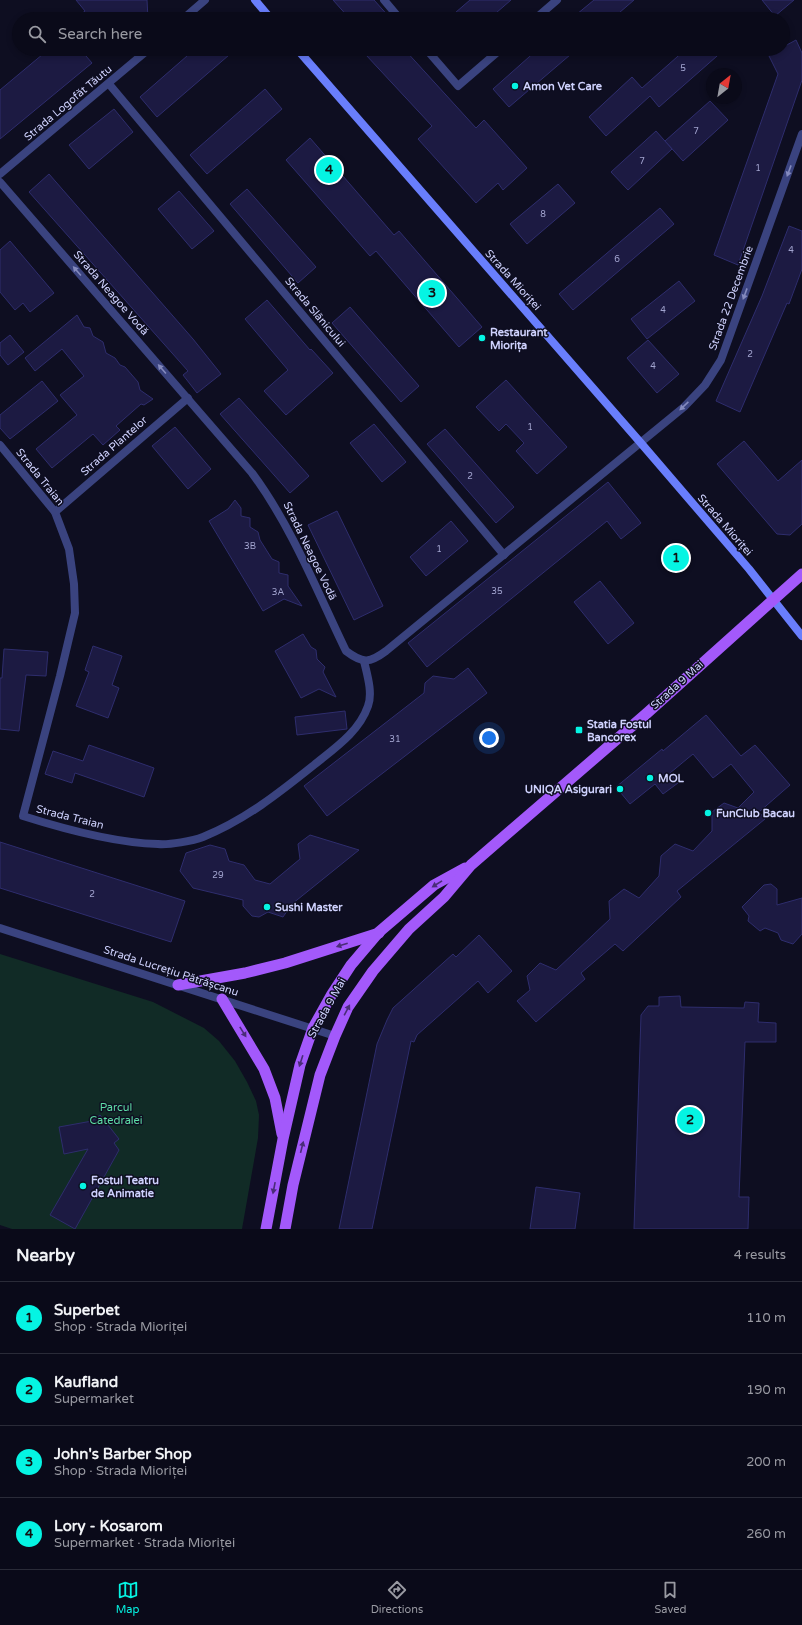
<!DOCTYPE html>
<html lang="en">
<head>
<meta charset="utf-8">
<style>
  :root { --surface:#0a0a19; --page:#131322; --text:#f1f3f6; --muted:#999aa2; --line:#2a2b38; --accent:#05f4e3 }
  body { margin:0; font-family:"Varela Round",sans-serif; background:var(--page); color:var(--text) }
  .compass { position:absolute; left:706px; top:68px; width:36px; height:36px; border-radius:50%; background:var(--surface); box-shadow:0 2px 6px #0003; rotate:31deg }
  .you { position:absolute; left:489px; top:738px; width:14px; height:14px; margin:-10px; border:3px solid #fff; border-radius:50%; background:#1a73e8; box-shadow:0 0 0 6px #1a73e833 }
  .badge { display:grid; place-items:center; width:26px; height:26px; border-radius:50%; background:var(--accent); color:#111; font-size:13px; font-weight:700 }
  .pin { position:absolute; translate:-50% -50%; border:2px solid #fff; box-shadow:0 1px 4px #0006 }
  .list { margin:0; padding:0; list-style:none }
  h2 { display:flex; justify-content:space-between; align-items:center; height:52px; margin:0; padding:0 16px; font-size:17px }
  h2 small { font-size:13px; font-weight:400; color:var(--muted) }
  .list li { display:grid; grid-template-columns:26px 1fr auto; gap:12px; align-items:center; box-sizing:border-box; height:72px; padding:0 16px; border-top:1px solid var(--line) }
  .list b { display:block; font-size:15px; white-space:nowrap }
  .list p { margin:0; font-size:13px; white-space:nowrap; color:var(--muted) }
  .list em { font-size:13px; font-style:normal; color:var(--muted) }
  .icon { flex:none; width:22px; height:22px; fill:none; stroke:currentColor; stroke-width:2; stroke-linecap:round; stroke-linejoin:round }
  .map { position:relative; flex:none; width:802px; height:1229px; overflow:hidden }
  .search { position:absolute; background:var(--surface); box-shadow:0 2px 6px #0003; left:12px; right:12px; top:12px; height:44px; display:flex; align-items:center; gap:10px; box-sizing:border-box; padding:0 14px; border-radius:22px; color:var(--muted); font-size:15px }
  .sheet { height:340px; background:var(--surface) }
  nav { display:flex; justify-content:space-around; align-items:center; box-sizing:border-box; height:56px; border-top:1px solid var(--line); background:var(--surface); font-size:11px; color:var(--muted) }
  nav a { display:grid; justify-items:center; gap:2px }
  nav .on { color:var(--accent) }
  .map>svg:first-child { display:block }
  .green { fill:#112b26 }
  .building { fill:#1c1a42; stroke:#2e2d6d }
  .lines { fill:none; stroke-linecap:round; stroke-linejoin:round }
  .minor { stroke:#3a437f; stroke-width:8 }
  .secondary { stroke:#697efc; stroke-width:8 }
  .primary { stroke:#a359fb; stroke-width:11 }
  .oneway { fill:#848abe }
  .oneway2 { fill:#4a2c78 }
  .poi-dot { fill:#05f4e3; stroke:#0e0e21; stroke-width:1.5 }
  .labels { text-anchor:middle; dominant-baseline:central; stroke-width:3; stroke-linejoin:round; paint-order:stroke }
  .number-label { font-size:9px; fill:#a2a4cf }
  .poi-label { font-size:11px; font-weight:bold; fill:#cfd2fe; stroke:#0e0e21; text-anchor:start }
  .street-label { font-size:11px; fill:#cfd2fe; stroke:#0e0e21 }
  .park-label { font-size:11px; fill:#5ddca6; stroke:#0e0e21 }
</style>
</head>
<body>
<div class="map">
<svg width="802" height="1229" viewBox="0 0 802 1229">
  <rect width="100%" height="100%" fill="#0e0e21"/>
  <path class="green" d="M0,954L153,1002L204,1028L219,1041L235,1061L247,1082L256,1101L259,1115L258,1138L242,1229H12L0,1225Z"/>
  <g class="building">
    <path d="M76,0H147L148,19H75L85,11Z"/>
    <path d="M333,0H374L391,19H350Z"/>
    <path d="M470,0H511L489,19H448Z"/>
    <path d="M594,0H634L612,19H571Z"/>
    <path d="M762,0H794L775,16Z"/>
    <path d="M796,40L802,53V80L738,265L714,255L778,74L768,54L778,49H783V47Z"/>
    <path d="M49,49H80L92,63L0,139V90Z"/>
    <path d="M195,49H236L157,117L140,97Z"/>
    <path d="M373,49H404L476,128L484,120L527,168L503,190L498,183L476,203L418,139L432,126L366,55Z"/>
    <path d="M538,49H577L509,107L493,89Z"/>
    <path d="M686,49H725L659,107L650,96L606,136L589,117L632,77L642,88Z"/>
    <path d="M265,89L282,109L207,174L190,155Z"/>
    <path d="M710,101L728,120L683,161L665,141Z"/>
    <path d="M114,109L133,132L89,169L69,145Z"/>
    <path d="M656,131L672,149L628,190L611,172Z"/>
    <path d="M310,138L394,235L399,231L482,327L459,347L376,251L370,256L286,160Z"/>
    <path d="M49,174L193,339L221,374L197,393L183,375L188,371L29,192Z"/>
    <path d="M558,184L575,203L527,244L510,224Z"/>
    <path d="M247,189L316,267L298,283L230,204Z"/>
    <path d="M179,191L214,231L192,249L158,209Z"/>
    <path d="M660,208L674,224L573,310L559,294Z"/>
    <path d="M789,226L802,231V269L789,304L787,303L740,412L716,401L762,296Z"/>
    <path d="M10,241L54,293L30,312L23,303L15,310L0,292V250Z"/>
    <path d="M679,281L695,301L647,339L631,319Z"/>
    <path d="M267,300L310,350L311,349L333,373L286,415L264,391L288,370L245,319Z"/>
    <path d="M350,307L419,386L401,402L332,323Z"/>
    <path d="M77,315L84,327L90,328L93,336L103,342L106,353L115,358L120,365L125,367L138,382L140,390L153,399L144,405L141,404L116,426L120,430L103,445L93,434L52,468L36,449L77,415L60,395L84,376L62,349L35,371L25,358Z"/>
    <path d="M10,335L24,352L8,365L0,355V343Z"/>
    <path d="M648,340L679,374L657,393L627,358Z"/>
    <path d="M506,380L567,447L537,474L516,451L524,443L506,424L499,431L476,407Z"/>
    <path d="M42,381L58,401L10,439L0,428V415Z"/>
    <path d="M239,398L309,476L290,493L220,414Z"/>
    <path d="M374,424L406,462L382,482L350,443Z"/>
    <path d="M175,427L211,469L188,489L152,446Z"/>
    <path d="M445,429L514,507L496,523L427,444Z"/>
    <path d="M744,441L778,481L802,460V524L790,535L777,534L717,464Z"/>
    <path d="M608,482L641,523L621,539L607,521L427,667L408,643Z"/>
    <path d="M235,500L241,508V516L250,518V527L258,532L260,540L272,559L279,562V573L288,575V586L302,606L284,599L263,611L209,521L228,509Z"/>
    <path d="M337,511L383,606L354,620L308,525Z"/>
    <path d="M451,521L468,541L426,576L410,557Z"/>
    <path d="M600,581L634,623L608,644L574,602Z"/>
    <path d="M303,634L311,647L316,650L317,659L325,667L323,672L336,697L319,689L301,698L275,651Z"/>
    <path d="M93,646L122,656L112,685L119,688L108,718L76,706L89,672L85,670Z"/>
    <path d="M4,649L48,652L46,676L26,675L19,731L0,729V678H2Z"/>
    <path d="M468,668L487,693L327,816L304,786L424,693L425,683L433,676L454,679Z"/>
    <path d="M345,711L347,729L297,735L295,717Z"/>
    <path d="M706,715L741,756L755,745L790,785L759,812L765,819L677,891L681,897L623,951L615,944L581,973L585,979L536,1022L517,1001L530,990L527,976L540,963L556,970L610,919L609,901L624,889L639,898L659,876L661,856L675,844L693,851L712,831V812L724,803L738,808L754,792L731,764L713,778L693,754L670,773L678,783L663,794L655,784L630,804L616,787L662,749L663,751Z"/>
    <path d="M89,745L154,768L144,797L75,773L72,783L45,774L53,751L83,761Z"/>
    <path d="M310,835L359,850L292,904L283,917L268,912L259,917L252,916L243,906V900L193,888L180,871L186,853L210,845L225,849L229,861L244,865L255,880L270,884L300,859L298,844Z"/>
    <path d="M0,842L185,901L171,942L0,888Z"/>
    <path d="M771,884L777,889V905L802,898V934L793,944L781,940L778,933L765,928L760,931L748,921L749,916L742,907L764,885Z"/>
    <path d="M479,935L512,971L488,993L478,981L417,1035L414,1042L411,1041L372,1229H339L377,1044L387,1020L393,1008L453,954L456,957Z"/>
    <path d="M680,996L681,1007L744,1008L745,1002L759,1003L758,1022L776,1023V1042H745L739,1197H749L748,1229H634L641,1015L648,1006H659V997Z"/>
    <path d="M100,1115L119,1139L114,1143L119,1150L75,1229L50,1215L88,1149L64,1154L59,1127L92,1121Z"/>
    <path d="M536,1187L580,1193L575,1229H530Z"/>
  </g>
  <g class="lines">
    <g class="minor">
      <path d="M384,0L400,19"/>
      <path d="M183,19L205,0"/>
      <path d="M535,19L557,0"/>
      <path d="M426,49L458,86L501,49"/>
      <path d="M109,84L504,555"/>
      <path d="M0,174L149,49"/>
      <path d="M0,182L252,473C292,527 317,591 346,651C363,664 370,663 386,651L684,407L705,385L721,360L802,134"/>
      <path d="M0,445L55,512L69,549L74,584L75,613L60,676L23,816C64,829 115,843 158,844C169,845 193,841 203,837C245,820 279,793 314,765C335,748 359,732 368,706C373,693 367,674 364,661"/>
      <path d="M55,512L188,398"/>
      <path d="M0,928L335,1036"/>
    </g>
    <g class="secondary">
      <path d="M255,0L271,19"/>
      <path d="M297,49L640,442L749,569L802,636"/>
    </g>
    <g class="primary">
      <path d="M178,985L245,973L285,963L379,933"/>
      <path d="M222,999L264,1069L275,1098L282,1134"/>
      <path d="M266,1229L283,1139L300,1065L313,1028L332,994L351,965L379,932L434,885L465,868"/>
      <path d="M285,1229L293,1185L320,1075L335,1036L348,1007L373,971L409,929L444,897L471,865L646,714L802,574"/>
    </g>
  </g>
  <defs><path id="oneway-solid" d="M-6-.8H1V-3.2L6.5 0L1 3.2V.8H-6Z"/></defs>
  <g class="oneway">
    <use href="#oneway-solid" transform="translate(789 171) rotate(110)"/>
    <use href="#oneway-solid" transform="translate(77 271) rotate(-131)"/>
    <use href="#oneway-solid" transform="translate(745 294) rotate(110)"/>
    <use href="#oneway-solid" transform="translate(162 369) rotate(-131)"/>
    <use href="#oneway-solid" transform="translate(684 406) rotate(137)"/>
  </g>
  <g class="oneway2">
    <use href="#oneway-solid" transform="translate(437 884) rotate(148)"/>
    <use href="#oneway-solid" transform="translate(342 945) rotate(162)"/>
    <use href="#oneway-solid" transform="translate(347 1010) rotate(-62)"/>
    <use href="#oneway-solid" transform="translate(243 1032) rotate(58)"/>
    <use href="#oneway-solid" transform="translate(301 1061) rotate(108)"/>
    <use href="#oneway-solid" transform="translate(302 1147) rotate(-76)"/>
    <use href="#oneway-solid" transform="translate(274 1188) rotate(101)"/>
  </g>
  <g class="poi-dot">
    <circle cx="515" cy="86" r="4"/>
    <circle cx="482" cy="338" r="4"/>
    <rect x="575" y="726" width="8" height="8" rx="2"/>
    <circle cx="650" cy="778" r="4"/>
    <circle cx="620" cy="789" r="4"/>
    <circle cx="708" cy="813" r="4"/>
    <circle cx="267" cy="907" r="4"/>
    <circle cx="83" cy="1186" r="4"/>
  </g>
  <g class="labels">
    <g class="number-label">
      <text x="683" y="68">5</text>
      <text x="696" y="131">7</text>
      <text x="642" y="161">7</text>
      <text x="758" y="168">1</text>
      <text x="543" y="214">8</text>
      <text x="791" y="250">4</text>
      <text x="617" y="259">6</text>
      <text x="663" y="310">4</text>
      <text x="750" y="354">2</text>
      <text x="653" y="366">4</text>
      <text x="530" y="427">1</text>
      <text x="470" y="476">2</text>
      <text x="250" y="546">3B</text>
      <text x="439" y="549">1</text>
      <text x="497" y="591">35</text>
      <text x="278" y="592">3A</text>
      <text x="395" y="739">31</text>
      <text x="218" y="875">29</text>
      <text x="92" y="894">2</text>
    </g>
    <g class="poi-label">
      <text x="523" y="86">Amon Vet Care</text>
      <text x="490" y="332">Restaurant<tspan x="490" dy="13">Miorița</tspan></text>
      <text x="587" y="724">Statia Fostul<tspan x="587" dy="13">Bancorex</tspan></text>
      <text x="658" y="778">MOL</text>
      <text x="612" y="789" text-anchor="end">UNIQA Asigurari</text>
      <text x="716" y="813">FunClub Bacau</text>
      <text x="275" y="907">Sushi Master</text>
      <text x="91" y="1180">Fostul Teatru<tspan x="91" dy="13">de Animatie</tspan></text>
    </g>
    <g class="street-label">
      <text transform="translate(68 103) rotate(-40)">Strada Logofăt Tăutu</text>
      <text transform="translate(513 280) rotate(48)">Strada Mioriței</text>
      <text transform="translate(111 293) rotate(49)">Strada Neagoe Vodă</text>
      <text transform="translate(731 298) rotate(-70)">Strada 22 Decembrie</text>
      <text transform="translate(315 312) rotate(50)">Strada Slănicului</text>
      <text transform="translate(114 446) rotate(-41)">Strada Plantelor</text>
      <text transform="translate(40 477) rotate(51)">Strada Traian</text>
      <text transform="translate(725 525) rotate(49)">Strada Mioriței</text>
      <text transform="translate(310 551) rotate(64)">Strada Neagoe Vodă</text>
      <text transform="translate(677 685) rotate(-42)">Strada 9 Mai</text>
      <text transform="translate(70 817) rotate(14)">Strada Traian</text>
      <text transform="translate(171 971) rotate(18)">Strada Lucrețiu Pătrășcanu</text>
      <text transform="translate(327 1008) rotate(-61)">Strada 9 Mai</text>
    </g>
    <g class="park-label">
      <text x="116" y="1107">Parcul<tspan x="116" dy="13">Catedralei</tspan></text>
    </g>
  </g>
</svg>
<svg class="compass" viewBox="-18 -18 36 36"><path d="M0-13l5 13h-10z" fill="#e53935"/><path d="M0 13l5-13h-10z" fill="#999aa2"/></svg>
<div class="you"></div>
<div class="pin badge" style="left:676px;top:558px">1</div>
<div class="pin badge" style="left:690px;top:1120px">2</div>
<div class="pin badge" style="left:432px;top:293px">3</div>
<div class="pin badge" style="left:329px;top:170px">4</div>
<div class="search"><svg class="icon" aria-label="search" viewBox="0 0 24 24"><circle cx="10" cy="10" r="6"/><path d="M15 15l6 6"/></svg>Search here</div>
</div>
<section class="sheet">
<h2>Nearby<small>4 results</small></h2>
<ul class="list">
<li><span class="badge">1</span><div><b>Superbet</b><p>Shop · Strada Mioriței</p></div><em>110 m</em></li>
<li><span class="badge">2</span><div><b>Kaufland</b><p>Supermarket</p></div><em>190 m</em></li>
<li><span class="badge">3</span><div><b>John's Barber Shop</b><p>Shop · Strada Mioriței</p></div><em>200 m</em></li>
<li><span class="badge">4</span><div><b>Lory - Kosarom</b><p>Supermarket · Strada Mioriței</p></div><em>260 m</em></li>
</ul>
</section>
<nav>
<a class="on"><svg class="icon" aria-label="map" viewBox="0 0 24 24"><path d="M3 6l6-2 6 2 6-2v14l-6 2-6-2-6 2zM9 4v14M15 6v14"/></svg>Map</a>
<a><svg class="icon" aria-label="directions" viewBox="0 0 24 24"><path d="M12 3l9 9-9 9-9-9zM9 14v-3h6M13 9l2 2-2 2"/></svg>Directions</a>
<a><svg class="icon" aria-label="saved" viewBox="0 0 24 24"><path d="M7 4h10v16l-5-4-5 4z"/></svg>Saved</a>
</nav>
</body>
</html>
